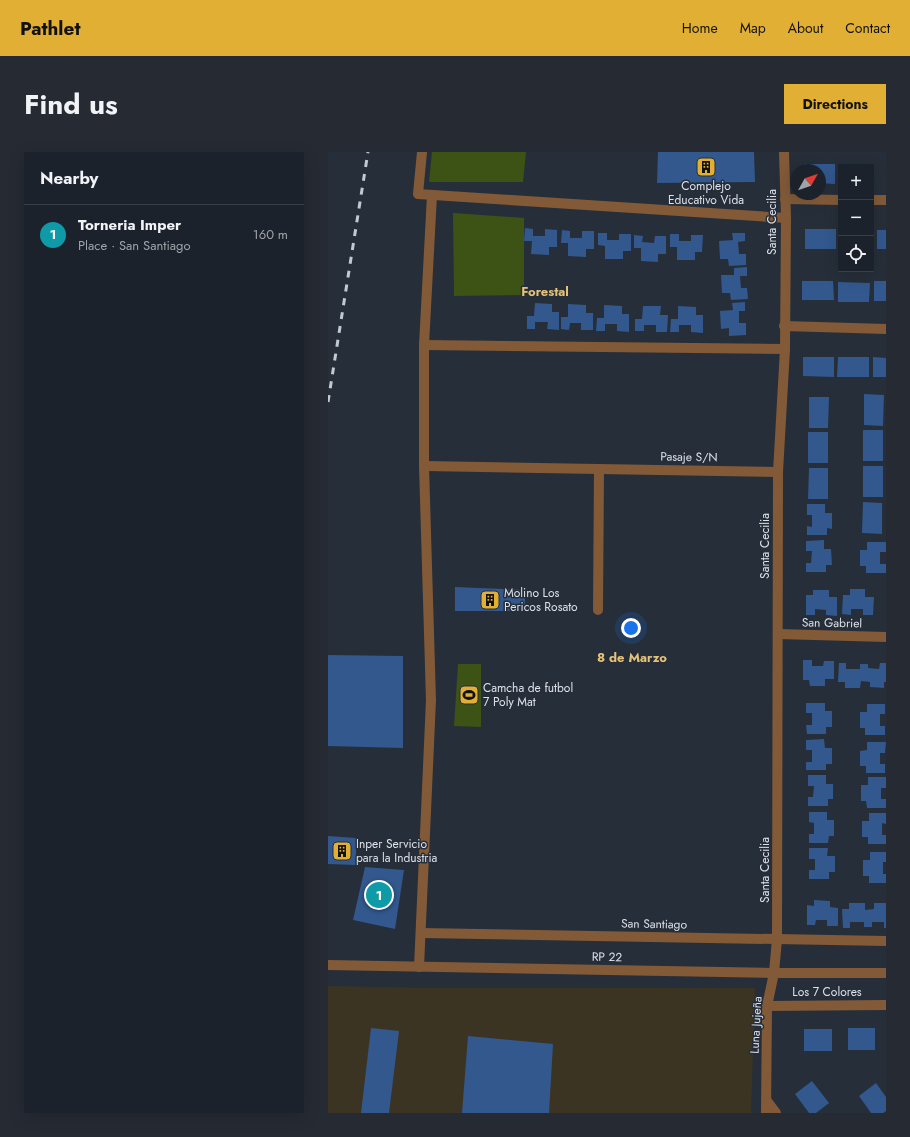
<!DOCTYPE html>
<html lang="en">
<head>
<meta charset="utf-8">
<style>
  :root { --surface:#1c222b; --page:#252a33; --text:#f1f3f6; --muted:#a0a4a9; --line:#3a3f47; --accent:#e1af34 }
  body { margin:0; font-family:Jost,sans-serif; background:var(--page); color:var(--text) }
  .controls { position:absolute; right:12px; top:12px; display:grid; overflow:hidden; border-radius:0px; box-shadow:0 4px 16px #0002 }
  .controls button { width:36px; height:36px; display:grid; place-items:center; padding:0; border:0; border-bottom:1px solid var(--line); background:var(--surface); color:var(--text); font:20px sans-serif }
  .compass { position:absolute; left:462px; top:12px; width:36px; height:36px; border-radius:50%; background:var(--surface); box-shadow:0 4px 16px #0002; rotate:50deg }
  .you { position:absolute; left:303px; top:476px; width:14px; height:14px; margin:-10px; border:3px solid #fff; border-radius:50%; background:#1a73e8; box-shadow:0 0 0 6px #1a73e833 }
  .badge { display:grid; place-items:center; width:26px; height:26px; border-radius:50%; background:var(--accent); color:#fff; font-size:13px; font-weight:700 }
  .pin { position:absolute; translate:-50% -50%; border:2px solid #fff; box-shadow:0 1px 4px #0006 }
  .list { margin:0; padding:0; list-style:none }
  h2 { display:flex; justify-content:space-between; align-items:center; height:52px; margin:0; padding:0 16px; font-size:17px }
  h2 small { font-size:13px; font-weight:400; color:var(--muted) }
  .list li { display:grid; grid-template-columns:26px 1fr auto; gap:12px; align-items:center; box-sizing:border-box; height:60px; padding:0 16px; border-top:1px solid var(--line) }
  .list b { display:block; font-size:15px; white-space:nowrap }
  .list p { margin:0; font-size:13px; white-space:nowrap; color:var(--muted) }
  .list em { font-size:13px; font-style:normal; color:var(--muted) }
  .icon { flex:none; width:22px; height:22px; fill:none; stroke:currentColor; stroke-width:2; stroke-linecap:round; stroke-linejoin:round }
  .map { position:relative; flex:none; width:558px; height:961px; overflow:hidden; border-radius:0px }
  header { display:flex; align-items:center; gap:24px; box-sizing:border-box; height:56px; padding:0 20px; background:var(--accent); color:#111 }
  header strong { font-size:19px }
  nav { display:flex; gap:22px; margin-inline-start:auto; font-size:14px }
  .intro { display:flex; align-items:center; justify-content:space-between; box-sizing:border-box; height:96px; padding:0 24px }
  h1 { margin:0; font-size:28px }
  .button { padding:10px 18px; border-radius:0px; background:var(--accent); color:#111; font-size:14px; font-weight:700 }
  main { display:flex; gap:24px; padding:0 24px }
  aside { flex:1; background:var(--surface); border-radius:0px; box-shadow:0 4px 16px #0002 }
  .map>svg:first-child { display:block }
  .industrial { fill:#3c3423 }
  .green { fill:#3d5215 }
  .building { fill:#32588e }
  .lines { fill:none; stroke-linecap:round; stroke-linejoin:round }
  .minor { stroke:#825a38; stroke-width:10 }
  .rail { stroke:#c3c9d1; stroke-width:3; stroke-dasharray:7 7; stroke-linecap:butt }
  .labels { text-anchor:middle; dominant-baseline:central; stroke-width:3; stroke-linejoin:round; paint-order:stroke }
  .poi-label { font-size:12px; fill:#dce1e9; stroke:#262e39; text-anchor:start }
  .street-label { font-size:12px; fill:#dce1e9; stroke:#262e39 }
  .neighbourhood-label { font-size:13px; font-weight:bold; fill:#e4c278; stroke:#262e39 }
</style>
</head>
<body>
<header>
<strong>Pathlet</strong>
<nav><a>Home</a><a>Map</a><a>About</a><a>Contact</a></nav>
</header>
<div class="intro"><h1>Find us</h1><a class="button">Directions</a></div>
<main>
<aside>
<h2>Nearby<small></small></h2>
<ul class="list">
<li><span class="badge" style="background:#0f9aa8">1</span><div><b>Torneria Imper</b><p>Place · San Santiago</p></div><em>160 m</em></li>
</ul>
</aside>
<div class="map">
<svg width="558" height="961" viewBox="0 0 558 961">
  <rect width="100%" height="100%" fill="#262e39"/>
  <path class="industrial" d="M0,834L103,836H427L423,961H0Z"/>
  <g class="green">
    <path d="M104,0H198L195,30H101Z"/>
    <path d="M125,61L196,66V143L126,144Z"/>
    <path d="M130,512H153V575L126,574Z"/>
  </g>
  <g class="building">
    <path d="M330,0H426L427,30L329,31Z"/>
    <path d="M476,12H507V32L492,31V18H476Z"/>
    <path d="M512,13L543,14V15H512Z"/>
    <path d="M197,76L205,77V84H217V77L229,78V95H221V103L203,102L204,89H196Z"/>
    <rect x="477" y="77" width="31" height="20"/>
    <path d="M234,78L242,79V86H254V79H266V97H258V105L240,104V91H233Z"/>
    <rect x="549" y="78" width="9" height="19"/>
    <path d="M270,81H279V88H291V82H303V99H295V107H277V94L270,93Z"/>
    <path d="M404,81H417V89L410,90L411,102H418V113L401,114L400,107H392L391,89L405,88Z"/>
    <path d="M342,82H351V89H363V83H375L374,100H367V108H349V95H342Z"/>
    <path d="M306,83L315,84L314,90L326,91L327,84H338V102H330V110L313,109V96H306Z"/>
    <path d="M419,115V124H412L413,136H419L420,147L403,148L402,141H394L393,123H406V116Z"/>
    <path d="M474,129H505L506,148H474Z"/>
    <rect x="546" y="129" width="12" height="20"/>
    <path d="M510,130L542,131L541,150H510Z"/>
    <path d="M417,150V159H411V171H418V183L401,184V176L393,177L392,159L405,158L404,151Z"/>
    <path d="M207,151L224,152V160H231V178L219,177L220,170H207V177H199V164H206Z"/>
    <path d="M240,152L258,153V161H265V178H253V171H242L241,178L233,177V165H240Z"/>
    <path d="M276,153L294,154V162H301V180L289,179V172H277V179H268L269,166H276Z"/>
    <path d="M315,154H333L332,163H340L339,180H328V173H316V179H307V167H314Z"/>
    <path d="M350,154L368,155V163H375V181L363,180V173H351V180H342L343,167H350Z"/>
    <path d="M475,205H506V225L475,224Z"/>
    <path d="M510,205H541V225H509Z"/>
    <path d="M545,205L558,206V225H545Z"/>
    <path d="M536,242L556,243L555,274L536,273Z"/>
    <path d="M481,245H501L500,276H481Z"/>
    <rect x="535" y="278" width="20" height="31"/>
    <rect x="480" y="280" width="20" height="31"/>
    <rect x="535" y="314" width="20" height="31"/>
    <path d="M481,316H500V347H480Z"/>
    <path d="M535,350L554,351V382L534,381Z"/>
    <path d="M479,352H497V361H504V377L499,376V383H479V374L484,375V363H479Z"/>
    <path d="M496,388V397H503L504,413H498V420H478V411H483L484,399H478V389Z"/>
    <path d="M539,390H558V400H552V412H558V421H538V414H532V398H539Z"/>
    <path d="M127,435L197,438V459H127Z"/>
    <path d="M522,437H537V445H546L545,463H535V457H523V463L514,462L515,443H522Z"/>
    <path d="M485,438H501V445H509V464L498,463V458L487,457V463H478V443H485Z"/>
    <path d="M0,503L75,504V596L0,594Z"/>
    <path d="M475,508H484V514H495L496,509H506V527H497V534H482L481,528H475Z"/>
    <path d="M511,511H518V517H532V512H540V516L551,517L552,511H558V530H556V536L542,535V530L533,529L532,536H517V530H510Z"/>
    <path d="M478,551H497V559H504V575H498V582H479L478,573H484V561H478Z"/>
    <path d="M539,552H557V562H552V574H557V583H537V576H532V560H539Z"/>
    <path d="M496,587L497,596H504V612H498V618H478V610H484V598H478V588Z"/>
    <path d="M539,590H558L557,601H552V612H557V621H538V614H532V599L539,598Z"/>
    <path d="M480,623H498V632H505V647H500V654H480V645H485L486,634H480Z"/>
    <path d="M540,625H558V636H553V647H558V656H539L538,649H533V633H540Z"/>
    <path d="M481,660H499V668H506V684H501L500,691H481V682H486V671L481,670Z"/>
    <path d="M541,661H558V672L554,671V683H558V692H540V685H534V669H541Z"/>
    <path d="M0,684L28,686V713L0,712Z"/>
    <path d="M481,696H500L499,704H507V720H501V727H481V718H487V707H481Z"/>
    <path d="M542,700H558V710H555V722H558V731H541V724H535V708H542Z"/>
    <path d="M37,715L76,718L67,777L25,768Z"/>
    <path d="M486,748L502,749V755L510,756V774H499V768H488L487,773H479V753L486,754Z"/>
    <path d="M521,751H537V758L546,757V751H558V776H556V770H544V775H536V770H522V776H515L514,757H521Z"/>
    <path d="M43,876L71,879L61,961H33Z"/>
    <rect x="520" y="876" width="27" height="22"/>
    <rect x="476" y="877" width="28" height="22"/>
    <path d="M140,884L225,892L221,961H134Z"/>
    <path d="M484,929L501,951L488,961H481L467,942Z"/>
    <path d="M548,931L558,945V959L555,961H543L531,944Z"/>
  </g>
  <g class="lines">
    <g class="minor">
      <path d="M94,0L90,42L458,66"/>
      <path d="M457,47L513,48"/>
      <path d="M543,48H558"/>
      <path d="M456,174L558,177"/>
      <path d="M96,193L457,197"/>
      <path d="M96,314L450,320"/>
      <path d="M270,458L271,317"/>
      <path d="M450,482L558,485"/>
      <path d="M93,781L558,789"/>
      <path d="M0,813L446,821H558"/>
      <path d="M91,815L103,548L96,314V193L104,43"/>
      <path d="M439,854L558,853"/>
      <path d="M439,949L448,961"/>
      <path d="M438,961L439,854L446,821L449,787L450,320L457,197L458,66L456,0"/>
    </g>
    <path class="rail" d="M0,250L40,0"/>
  </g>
  <defs>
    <symbol id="building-square" viewBox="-11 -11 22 22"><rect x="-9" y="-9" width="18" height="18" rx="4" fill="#e1af34" stroke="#262e39"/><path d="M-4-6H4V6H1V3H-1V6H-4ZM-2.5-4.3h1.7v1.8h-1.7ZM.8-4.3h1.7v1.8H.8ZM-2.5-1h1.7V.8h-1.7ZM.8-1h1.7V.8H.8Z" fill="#111"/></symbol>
    <symbol id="stadium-square" viewBox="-11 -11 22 22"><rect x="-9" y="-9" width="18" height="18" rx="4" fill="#e1af34" stroke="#262e39"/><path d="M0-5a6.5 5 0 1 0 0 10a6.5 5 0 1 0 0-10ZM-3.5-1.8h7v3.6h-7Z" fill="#111"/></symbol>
  </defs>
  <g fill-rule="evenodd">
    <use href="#building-square" x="367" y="4" width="22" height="22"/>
    <use href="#building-square" x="151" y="437" width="22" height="22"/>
    <use href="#stadium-square" x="130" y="532" width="22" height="22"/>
    <use href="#building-square" x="3" y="688" width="22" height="22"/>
  </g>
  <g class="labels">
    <g class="poi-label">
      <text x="378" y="34" text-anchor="middle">Complejo<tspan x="378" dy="14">Educativo Vida</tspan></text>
      <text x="176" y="441">Molino Los<tspan x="176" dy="14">Pericos Rosato</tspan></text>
      <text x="155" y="536">Camcha de futbol<tspan x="155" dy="14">7 Poly Mat</tspan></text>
      <text x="28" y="692">Inper Servicio<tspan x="28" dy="14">para la Industria</tspan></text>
    </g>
    <g class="street-label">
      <text transform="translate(444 70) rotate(-90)">Santa Cecilia</text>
      <text transform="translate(361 305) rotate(1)">Pasaje S/N</text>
      <text transform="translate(437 394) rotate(-90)">Santa Cecilia</text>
      <text transform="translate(504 471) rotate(1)">San Gabriel</text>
      <text transform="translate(437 718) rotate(-90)">Santa Cecilia</text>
      <text transform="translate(326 772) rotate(1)">San Santiago</text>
      <text transform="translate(279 805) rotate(1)">RP 22</text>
      <text x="499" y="840">Los 7 Colores</text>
      <text transform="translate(428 873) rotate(-87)">Luna Jujeña</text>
    </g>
    <g class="neighbourhood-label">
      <text x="217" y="139">Forestal</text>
      <text x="304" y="505">8 de Marzo</text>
    </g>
  </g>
</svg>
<div class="controls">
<button>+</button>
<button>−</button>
<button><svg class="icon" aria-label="locate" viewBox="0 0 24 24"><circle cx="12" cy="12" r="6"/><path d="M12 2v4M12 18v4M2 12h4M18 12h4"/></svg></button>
</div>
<svg class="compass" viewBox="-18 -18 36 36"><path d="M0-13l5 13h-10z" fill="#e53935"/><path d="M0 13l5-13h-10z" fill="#a0a4a9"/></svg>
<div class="you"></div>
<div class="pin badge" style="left:51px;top:743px;background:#0f9aa8">1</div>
</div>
</main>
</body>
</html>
